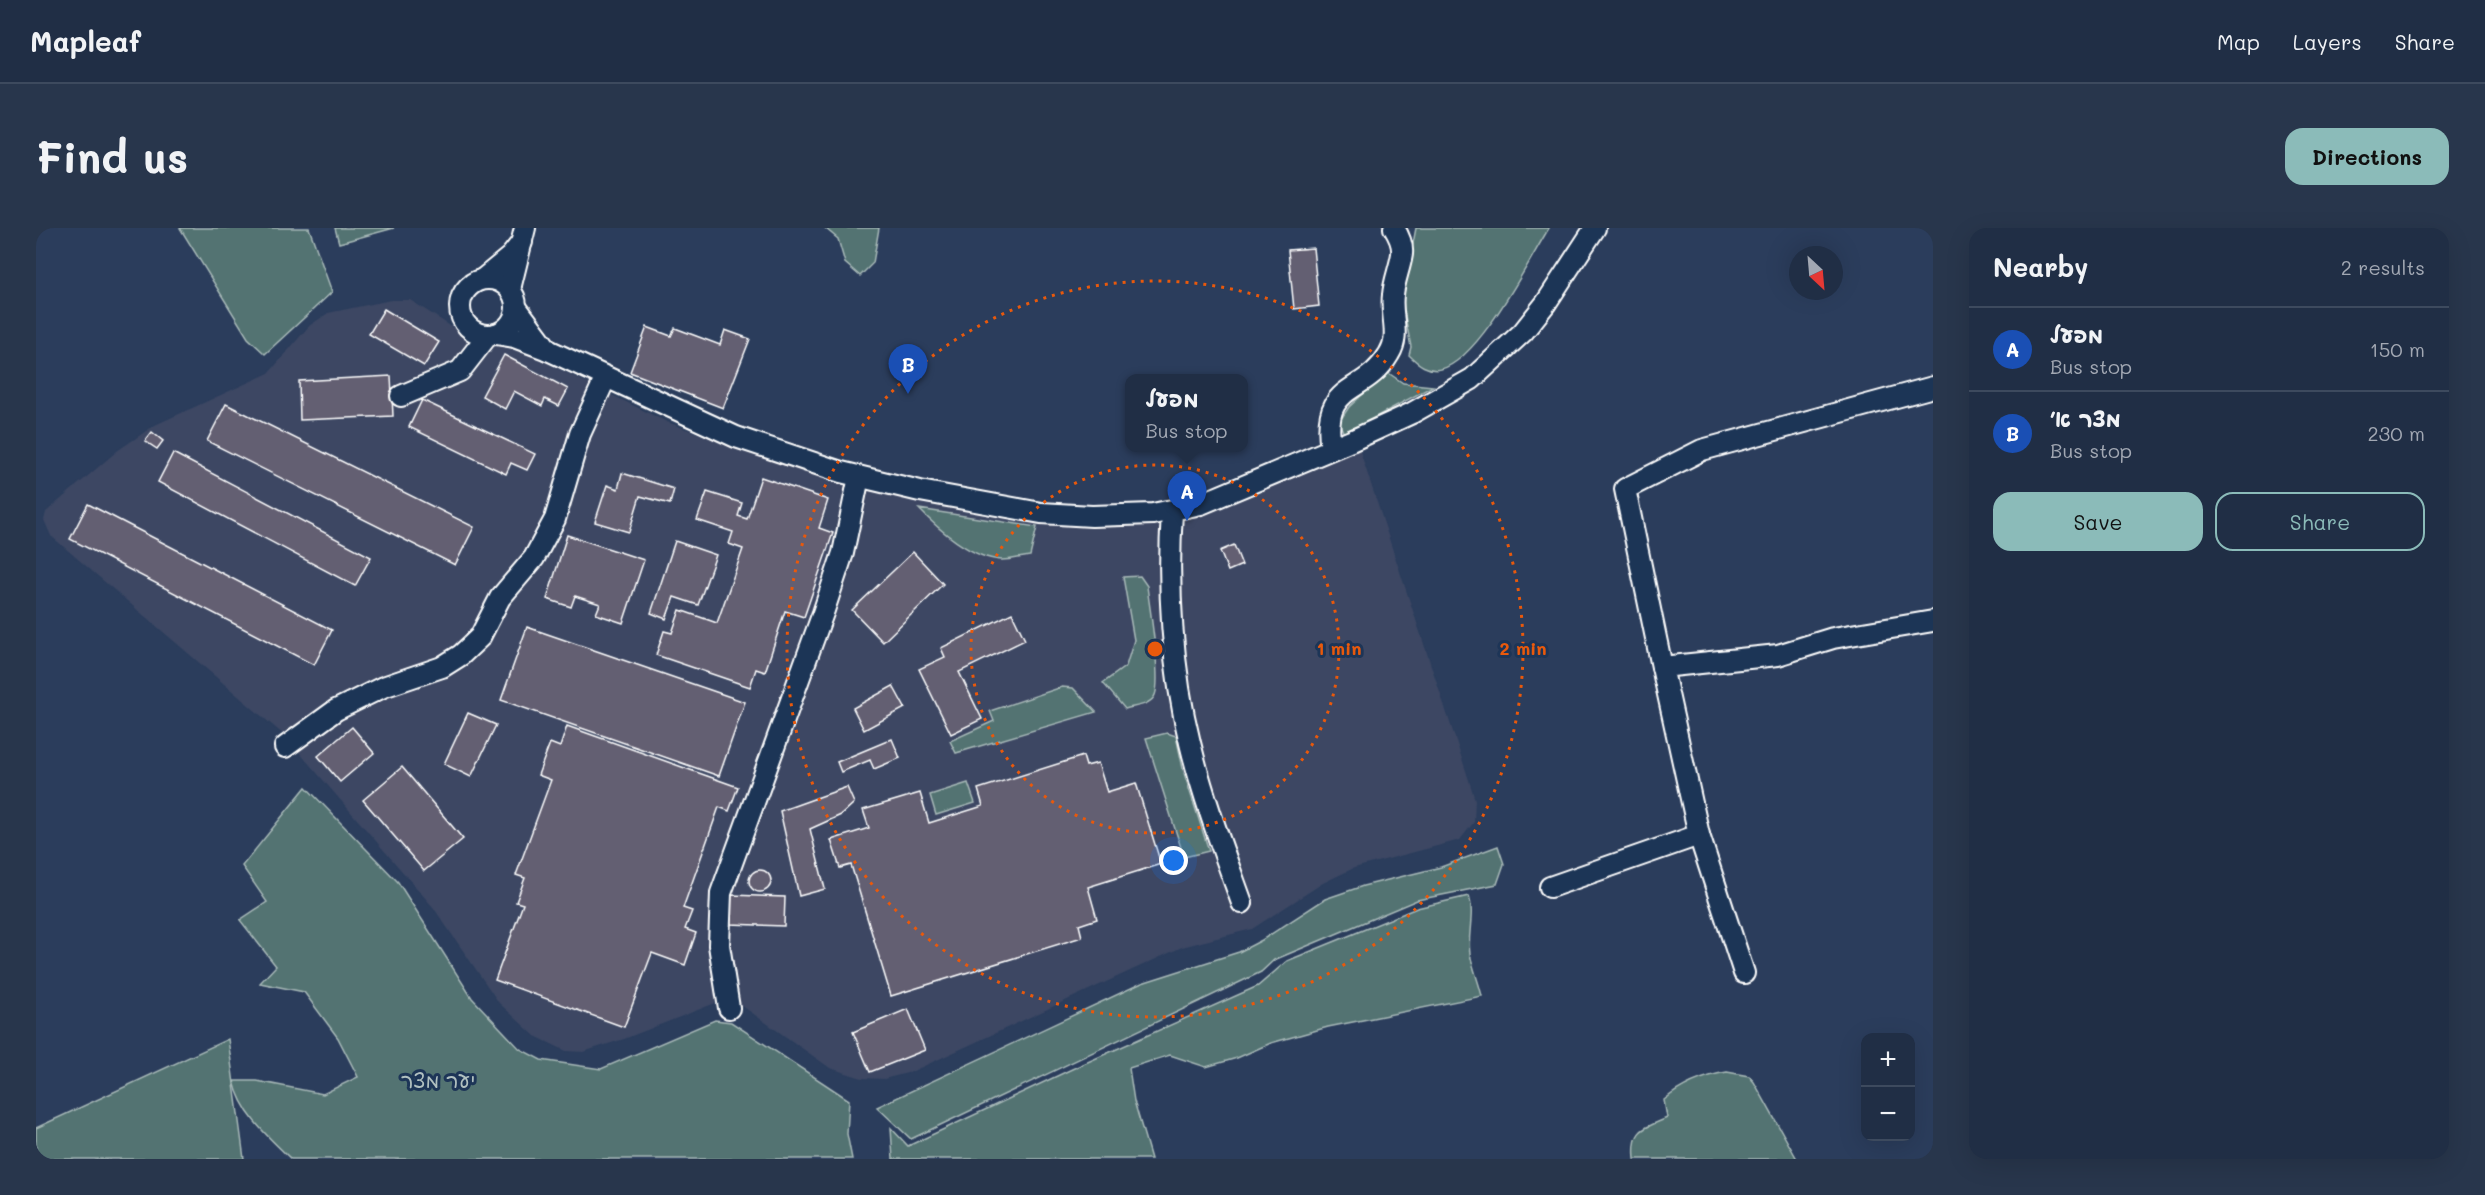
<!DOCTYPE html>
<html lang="en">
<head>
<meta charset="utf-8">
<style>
  :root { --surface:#202e45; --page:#28364c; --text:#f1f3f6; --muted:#a2a8b3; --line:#3d4a5e; --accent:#8bbbb9 }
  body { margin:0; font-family:Mali,"Playpen Sans Hebrew",sans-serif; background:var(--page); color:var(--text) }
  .controls { position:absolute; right:18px; bottom:18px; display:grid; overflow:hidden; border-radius:12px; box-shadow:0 6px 24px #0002 }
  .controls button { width:54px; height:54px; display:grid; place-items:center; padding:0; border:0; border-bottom:2px solid var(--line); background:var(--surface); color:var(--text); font:30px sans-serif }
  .compass { position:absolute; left:1753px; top:18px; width:54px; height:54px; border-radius:50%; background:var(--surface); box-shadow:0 6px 24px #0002; rotate:154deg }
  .you { position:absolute; left:1138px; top:633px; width:21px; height:21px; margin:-15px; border:4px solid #fff; border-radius:50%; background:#1a73e8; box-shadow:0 0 0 9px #1a73e833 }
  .badge { display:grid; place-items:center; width:39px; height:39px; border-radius:50%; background:var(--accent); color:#fff; font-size:20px; font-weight:700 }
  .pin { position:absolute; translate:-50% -50px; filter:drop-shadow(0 2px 3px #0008) }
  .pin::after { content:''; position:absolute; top:32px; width:21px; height:18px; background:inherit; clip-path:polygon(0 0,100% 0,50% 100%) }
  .popup { position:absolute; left:1089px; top:146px; width:123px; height:78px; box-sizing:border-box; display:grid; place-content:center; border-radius:12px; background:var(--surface); filter:drop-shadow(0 2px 4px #0005); font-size:20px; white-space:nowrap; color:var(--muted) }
  .popup b { font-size:22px; color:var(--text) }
  .popup::after { content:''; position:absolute; left:50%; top:100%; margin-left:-12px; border:12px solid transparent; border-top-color:var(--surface) }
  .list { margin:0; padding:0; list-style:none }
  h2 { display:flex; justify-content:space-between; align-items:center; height:78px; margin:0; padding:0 24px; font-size:26px }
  h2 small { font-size:20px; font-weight:400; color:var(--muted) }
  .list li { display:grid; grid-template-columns:39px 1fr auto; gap:18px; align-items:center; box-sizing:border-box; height:84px; padding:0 24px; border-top:2px solid var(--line) }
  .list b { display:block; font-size:22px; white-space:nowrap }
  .list p { margin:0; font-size:20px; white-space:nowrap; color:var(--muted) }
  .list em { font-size:20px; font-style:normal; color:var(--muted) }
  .actions { display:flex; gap:12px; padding:18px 24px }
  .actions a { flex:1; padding:14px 0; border:2px solid var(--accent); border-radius:18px; text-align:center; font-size:21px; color:var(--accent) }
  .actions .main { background:var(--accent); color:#111 }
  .map { position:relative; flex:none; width:1897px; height:931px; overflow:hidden; border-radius:18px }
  header { display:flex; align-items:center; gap:36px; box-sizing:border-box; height:84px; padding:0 30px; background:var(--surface); border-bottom:2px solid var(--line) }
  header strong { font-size:28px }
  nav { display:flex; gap:33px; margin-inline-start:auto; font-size:21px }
  .intro { display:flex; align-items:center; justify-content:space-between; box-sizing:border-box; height:144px; padding:0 36px }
  h1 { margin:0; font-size:42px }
  .button { padding:15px 27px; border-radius:18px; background:var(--accent); color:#111; font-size:21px; font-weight:700 }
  main { display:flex; gap:36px; padding:0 36px }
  aside { flex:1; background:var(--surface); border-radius:18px; box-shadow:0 6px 24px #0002 }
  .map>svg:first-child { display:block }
  .built { fill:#3c4763 }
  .green { fill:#527372; stroke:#a8b9b8; stroke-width:1.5 }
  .building { fill:#635e72; stroke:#fff; stroke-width:1.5 }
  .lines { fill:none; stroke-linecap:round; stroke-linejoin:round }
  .minor-casing { stroke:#fff; stroke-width:24 }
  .minor { stroke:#1d3557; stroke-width:20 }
  .ring { fill:none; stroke:#e8590c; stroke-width:3; stroke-dasharray:3 6 }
  .labels { text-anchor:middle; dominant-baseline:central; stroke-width:6; stroke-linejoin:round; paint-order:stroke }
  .park-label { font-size:21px; fill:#b1c0c0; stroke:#1d3557 }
  .centre { fill:#e8590c; stroke:#1d3557; stroke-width:3 }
  .ring-label { font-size:18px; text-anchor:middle; font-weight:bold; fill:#e8590c; stroke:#1d3557; stroke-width:6; stroke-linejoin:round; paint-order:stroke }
</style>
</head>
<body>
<header>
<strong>Mapleaf</strong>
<nav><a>Map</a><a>Layers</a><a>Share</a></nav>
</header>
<div class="intro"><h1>Find us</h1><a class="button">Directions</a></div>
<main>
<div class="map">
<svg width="1897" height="931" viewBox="0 0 1897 931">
  <rect width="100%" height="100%" fill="#2b3d5c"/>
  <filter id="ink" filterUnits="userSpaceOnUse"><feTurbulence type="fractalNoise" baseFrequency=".0167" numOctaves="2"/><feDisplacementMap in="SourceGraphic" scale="12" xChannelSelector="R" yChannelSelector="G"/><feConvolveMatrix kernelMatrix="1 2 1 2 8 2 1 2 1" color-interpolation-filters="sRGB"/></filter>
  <g filter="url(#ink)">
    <path class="built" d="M355,72H374L416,99L472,116L631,194L715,225L889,274L996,293L1112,298L1163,288L1323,220L1432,549L1439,572L1438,594L1424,612L1318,640L1287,655L1216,701L1146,719L875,844L848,851L826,850L794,840L702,775L682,774L588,811L547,824L530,823L499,808L463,775L397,679L249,508L15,308L8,292L10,284L81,223L119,197L233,145L273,98L292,85Z"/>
    <g class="green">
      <path d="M144,0H273L296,64L229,126L212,110Z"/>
      <path d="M299,0H358L303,15Z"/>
      <path d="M789,0H843L837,35L824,48L809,35L802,11Z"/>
      <path d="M1380,0H1513C1492,34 1443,132 1405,141C1392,144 1382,136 1373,127L1375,119L1366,72Z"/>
      <path d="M1351,144L1367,155L1397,158L1308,206L1303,194L1313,179Z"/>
      <path d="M883,281L1001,299L994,328C985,329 975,332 966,332C936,331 902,301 883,281Z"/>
      <path d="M1104,348L1111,358C1113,377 1127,456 1118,469C1112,478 1099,478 1089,481L1067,455L1090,438L1098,412L1087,349Z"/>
      <path d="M1026,459L1037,460L1060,484L920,525L914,513L958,493L954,483Z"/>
      <path d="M1131,505L1140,508L1148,545L1173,623L1148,629L1110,510Z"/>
      <path d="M932,555L939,575L900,587L894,567Z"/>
      <path d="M270,559L362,654L436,770L484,821L505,832L565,841L679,792L695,794L813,872L811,906L816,931H255C232,909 205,885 198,853H221L287,866L322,849L302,810L268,764L224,755L240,738L204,692L231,674L206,638Z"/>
      <path d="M1462,618L1468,636L1461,656L1381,672L1238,732L1225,744L875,911L841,879L1106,755L1203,724L1226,712L1289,671L1327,658L1405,639Z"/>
      <path d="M1433,668C1439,686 1431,706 1434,726C1437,740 1443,755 1446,768L1292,799L1235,815L1201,830L1170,839L1134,827L1093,840L1098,873L1115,931H857L855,900L872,918L1036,841L1222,758L1251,733L1381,680Z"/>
      <path d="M192,811L208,931H0V900Z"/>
      <path d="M1691,844L1713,848L1718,854L1761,931H1599C1596,900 1608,901 1631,890L1628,872C1646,857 1668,848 1691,844Z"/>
    </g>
    <g class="building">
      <path d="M1277,20L1283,78L1258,81L1252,22Z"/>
      <path d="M348,81L403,114L388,138L333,106Z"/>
      <path d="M611,99L635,108L639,100L684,117L689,102L714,111L687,180L594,144Z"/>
      <path d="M468,127L532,161L523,178L509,171L506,178L478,163L469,181L446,168Z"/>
      <path d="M355,148L357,188L264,192L263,153Z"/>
      <path d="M386,172L499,226L491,242L475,235L470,246L373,199Z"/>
      <path d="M190,176L438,299L419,337L171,213Z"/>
      <path d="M116,204L127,213L121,221L109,213Z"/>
      <path d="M137,225L335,329L319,358L122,254Z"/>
      <path d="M586,245L638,261L634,276L604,268L593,304L559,294L571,257L582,261Z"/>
      <path d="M725,249L792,272L783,300L797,305L768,389L749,383L729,444L720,441L714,459L620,427L628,403L636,405L644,382L681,395L707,321L693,316L697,304L661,292L671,264L706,275L702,288L711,291Z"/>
      <path d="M52,276L296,402L278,437L34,311Z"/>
      <path d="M531,307L608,332L587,395L560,386L564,376L539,368L535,379L511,371Z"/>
      <path d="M639,313L680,327L662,377L638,369L630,391L615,385Z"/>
      <path d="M1198,317L1206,337L1192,343L1184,323Z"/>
      <path d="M877,324L907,356L847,414L816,382Z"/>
      <path d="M976,385L989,412L923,444L946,491L915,506L883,441L909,429L905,420Z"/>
      <path d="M491,399L709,474L683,548L465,472Z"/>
      <path d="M857,458L869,480L828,502L817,480Z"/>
      <path d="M432,485L460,497L435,549L408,536Z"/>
      <path d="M531,498L702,559L693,583L683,579L647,680L656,683L649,701L660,705L649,737L616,725L588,799L459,752L487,676L480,674L489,650L480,647L515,552L502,547L514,515L524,519Z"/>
      <path d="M316,499L338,525L304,554L282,528Z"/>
      <path d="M856,511L864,530L838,541L834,532L805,544L801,534Z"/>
      <path d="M1047,528L1050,538L1062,535L1071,564L1100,555L1125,636L1052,659L1061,691L1043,697L1046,709L855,768L815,637L804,640L795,612L833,600L827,582L884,565L893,595L947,578L942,561Z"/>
      <path d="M366,539L427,611L388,643L327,572Z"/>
      <path d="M811,559L818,575L805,587L774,601L789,661L763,668L744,583Z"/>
      <circle cx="724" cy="653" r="11"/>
      <path d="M695,667L749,669L748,698L694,696Z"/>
      <path d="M872,781L889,822L834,844L817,804Z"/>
    </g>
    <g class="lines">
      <defs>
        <g id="minor">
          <circle cx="452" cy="79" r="28"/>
          <path d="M447,51L475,28L486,14"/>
          <path d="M474,61L489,0"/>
          <path d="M480,79L512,122"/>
          <path d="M460,106L478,109L512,122L700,209L805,244L884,263L1005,285L1056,288L1117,286L1165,276L1315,213L1376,185L1436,151L1487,104L1510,75L1559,0"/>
          <path d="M365,168L424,143L452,107"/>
          <path d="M1295,221C1284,152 1328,169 1353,126C1365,107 1354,88 1357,67C1358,53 1364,40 1366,26C1367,17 1363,8 1358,0"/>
          <path d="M1136,284C1131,357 1136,443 1154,515C1167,569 1187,622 1206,675"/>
          <path d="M1626,439L1589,261L1666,222L1897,159"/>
          <path d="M249,519L300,482L347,459L406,439L425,427L444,409L464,370L498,330L519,291L544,206L570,149"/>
          <path d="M1514,659L1663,607"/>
          <path d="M1708,745L1663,607L1626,439L1742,427L1797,410L1897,393"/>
          <path d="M693,780L683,717L685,665L787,385L807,325L823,249"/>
        </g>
      </defs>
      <use href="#minor" class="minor-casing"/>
      <use href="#minor" class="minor"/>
    </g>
  </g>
  <g class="ring">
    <circle cx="1119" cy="421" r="184"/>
    <circle cx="1119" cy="421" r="368"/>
  </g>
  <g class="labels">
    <g class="park-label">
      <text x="402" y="851">יער מצר</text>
    </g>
  </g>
  <circle cx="1119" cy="421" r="9" class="centre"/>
  <g class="ring-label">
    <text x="1303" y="427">1 min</text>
    <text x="1487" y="427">2 min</text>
  </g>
</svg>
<div class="controls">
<button>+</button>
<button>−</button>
</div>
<svg class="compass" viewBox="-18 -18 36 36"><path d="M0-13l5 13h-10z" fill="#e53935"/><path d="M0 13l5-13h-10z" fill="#a2a8b3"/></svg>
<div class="you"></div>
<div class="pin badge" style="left:1151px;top:293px;background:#1a4fb4">A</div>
<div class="popup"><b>מפעל</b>Bus stop</div>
<div class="pin badge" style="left:872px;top:166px;background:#1a4fb4">B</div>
</div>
<aside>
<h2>Nearby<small>2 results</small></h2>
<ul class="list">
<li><span class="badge" style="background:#1a4fb4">A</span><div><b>מפעל</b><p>Bus stop</p></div><em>150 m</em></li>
<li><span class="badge" style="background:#1a4fb4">B</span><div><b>מצר א׳</b><p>Bus stop</p></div><em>230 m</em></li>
</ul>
<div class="actions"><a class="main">Save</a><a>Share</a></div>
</aside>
</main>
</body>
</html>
